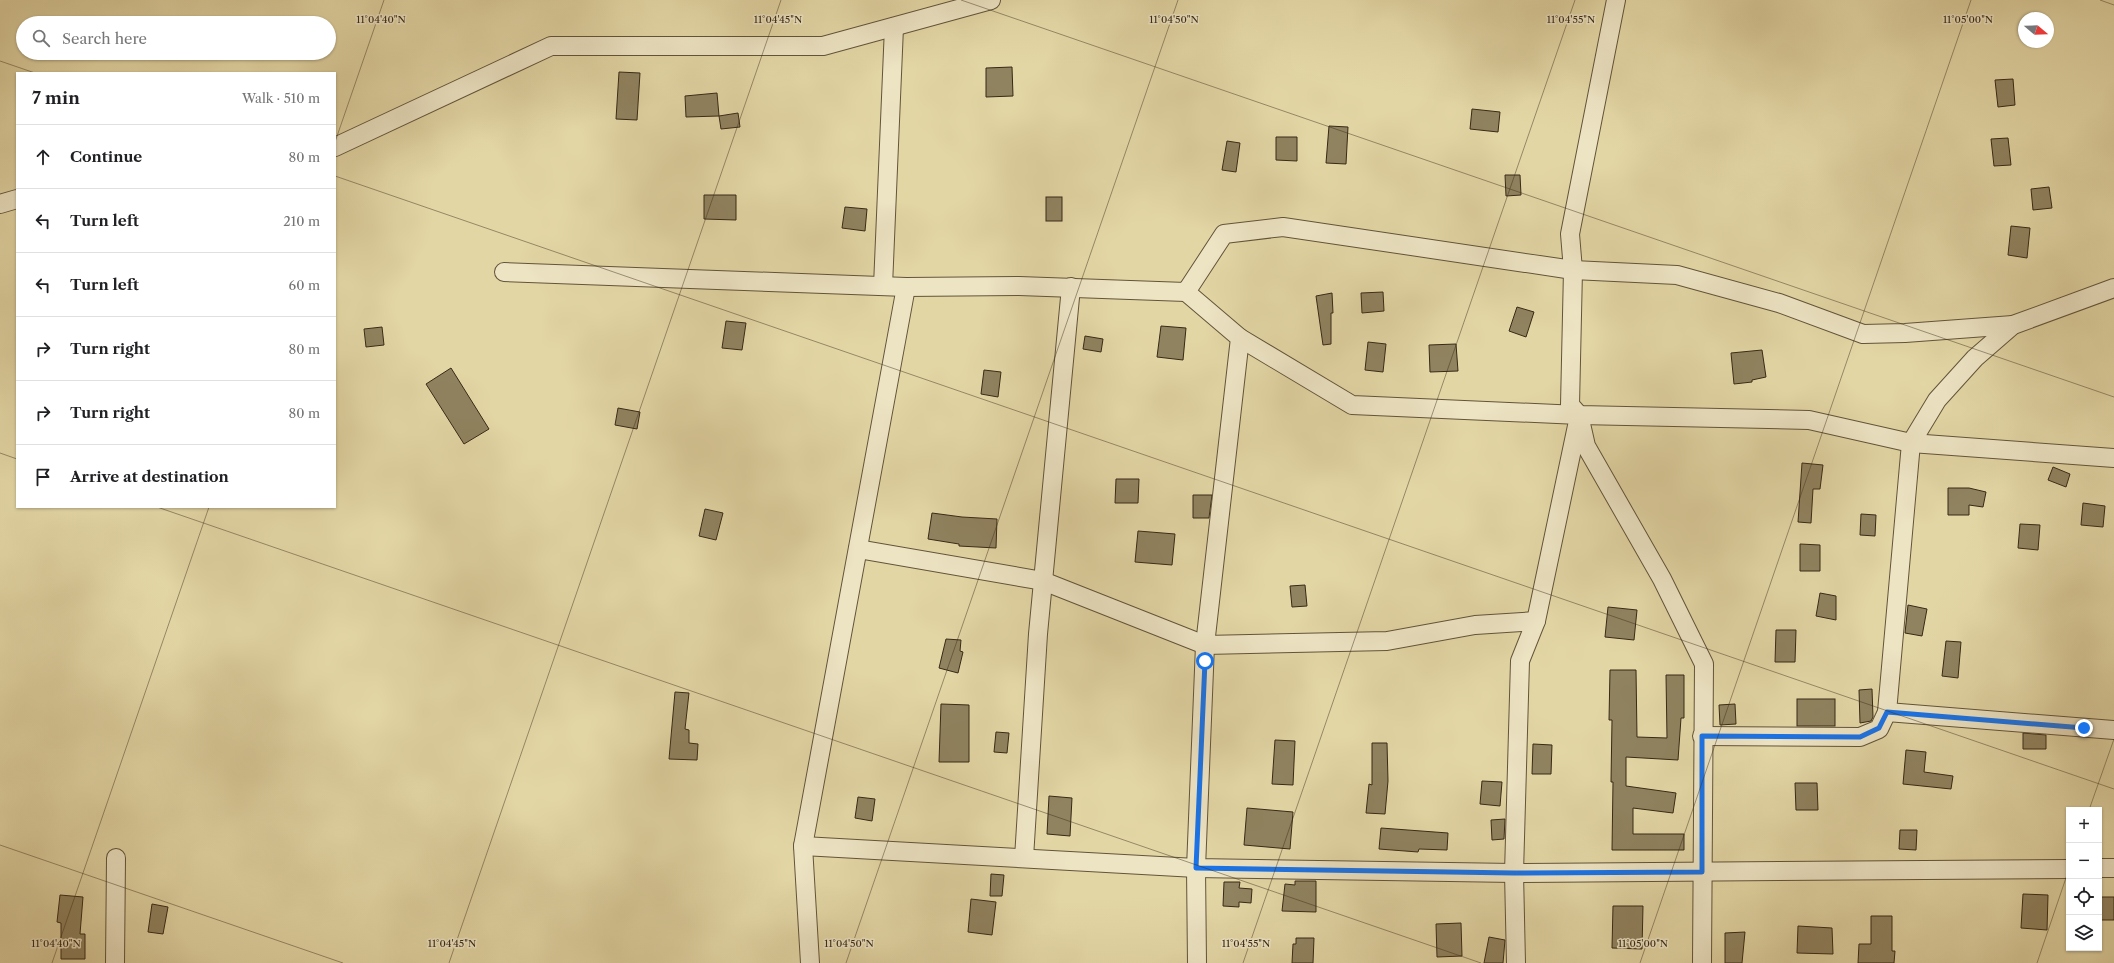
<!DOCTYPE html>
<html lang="en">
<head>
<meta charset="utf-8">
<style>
  :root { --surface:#fff; --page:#f2f2f2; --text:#202124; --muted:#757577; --line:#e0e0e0 }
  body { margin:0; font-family:"Libre Caslon Text",serif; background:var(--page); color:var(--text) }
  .controls { position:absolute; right:12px; bottom:12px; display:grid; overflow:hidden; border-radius:0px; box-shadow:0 1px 3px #0004 }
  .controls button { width:36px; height:36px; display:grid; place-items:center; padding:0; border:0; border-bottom:1px solid var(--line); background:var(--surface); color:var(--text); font:20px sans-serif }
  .compass { position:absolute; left:2018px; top:12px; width:36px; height:36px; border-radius:50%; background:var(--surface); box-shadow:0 1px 3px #0004; rotate:109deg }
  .stop { position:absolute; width:12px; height:12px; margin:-9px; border:3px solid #1a73e8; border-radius:50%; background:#fff }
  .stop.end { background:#1a73e8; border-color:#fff; box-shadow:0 1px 4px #0008 }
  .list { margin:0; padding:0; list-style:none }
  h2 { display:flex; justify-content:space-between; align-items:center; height:52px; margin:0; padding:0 16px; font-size:17px }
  h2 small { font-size:13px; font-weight:400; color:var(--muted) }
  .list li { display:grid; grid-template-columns:26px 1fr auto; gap:12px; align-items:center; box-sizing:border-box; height:64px; padding:0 16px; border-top:1px solid var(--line) }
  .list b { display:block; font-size:15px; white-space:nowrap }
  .list em { font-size:13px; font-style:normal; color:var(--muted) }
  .icon { flex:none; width:22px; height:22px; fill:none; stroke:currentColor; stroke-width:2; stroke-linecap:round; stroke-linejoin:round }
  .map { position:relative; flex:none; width:2114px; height:963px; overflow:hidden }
  .search { position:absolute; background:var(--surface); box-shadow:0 1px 3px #0004; left:16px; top:16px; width:320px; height:44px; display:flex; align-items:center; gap:10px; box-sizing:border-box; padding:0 14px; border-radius:22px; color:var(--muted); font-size:15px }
  .panel { position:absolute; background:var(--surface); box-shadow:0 1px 3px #0004; left:16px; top:72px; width:320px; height:436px; border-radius:0px }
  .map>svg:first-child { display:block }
  .building { fill:#908360; stroke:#372916 }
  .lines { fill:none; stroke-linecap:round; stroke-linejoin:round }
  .minor-casing { stroke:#62543a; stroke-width:20 }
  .minor { stroke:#ede4c4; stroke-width:18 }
  .route { stroke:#1a73e8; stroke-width:5 }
  .ticks { fill:none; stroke:#372916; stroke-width:1; stroke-opacity:0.45 }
  .ticks-label { font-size:10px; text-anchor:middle; fill:#372916; stroke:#ede4c4; stroke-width:3; stroke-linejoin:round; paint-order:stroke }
</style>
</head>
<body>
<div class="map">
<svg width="2114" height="963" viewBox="0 0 2114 963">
  <rect width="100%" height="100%" fill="#e3d6a5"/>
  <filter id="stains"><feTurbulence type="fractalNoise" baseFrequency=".005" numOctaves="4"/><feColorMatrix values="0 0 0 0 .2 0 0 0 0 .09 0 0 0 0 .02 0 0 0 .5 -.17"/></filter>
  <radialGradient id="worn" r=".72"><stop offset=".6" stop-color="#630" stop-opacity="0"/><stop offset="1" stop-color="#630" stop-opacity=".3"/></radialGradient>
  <g class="building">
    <path d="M1012,67L1013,96L986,97V68Z"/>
    <path d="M619,72L640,73L637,120L616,119Z"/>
    <path d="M2013,79L2015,105L1998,107L1995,80Z"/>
    <path d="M717,93L719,116L686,117L685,96Z"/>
    <path d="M1472,109L1500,112L1498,132L1470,129Z"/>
    <path d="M738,113L740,127L721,129L719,116Z"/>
    <path d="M1329,126L1348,127L1346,164L1326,163Z"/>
    <path d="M1276,137H1297V161L1276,160Z"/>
    <path d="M2008,138L2011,165L1994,166L1991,139Z"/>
    <path d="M1227,141L1240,143L1236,172L1222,170Z"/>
    <path d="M1505,175H1520L1521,195L1506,196Z"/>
    <path d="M2049,187L2052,208L2033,210L2031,189Z"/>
    <path d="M704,195H736V220L704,219Z"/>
    <rect x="1046" y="197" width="16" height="24"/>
    <path d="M845,207L867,209L865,231L842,228Z"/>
    <path d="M2011,226L2030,228L2027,258L2008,255Z"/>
    <path d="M1383,292L1384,311L1362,313L1361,293Z"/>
    <path d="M1332,293L1333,313H1331V344L1323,345L1316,296Z"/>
    <path d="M1517,307L1534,312L1526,337L1509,331Z"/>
    <path d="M726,321L746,323L742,350L722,348Z"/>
    <path d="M1161,326L1186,328L1183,360L1157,357Z"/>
    <path d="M382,327L384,345L366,347L364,329Z"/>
    <path d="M1085,336L1103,339L1101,352L1083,349Z"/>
    <path d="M1368,342L1386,344L1383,372L1365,370Z"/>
    <path d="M1456,344L1458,371L1430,372L1429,345Z"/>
    <path d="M1762,350L1766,377L1752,380V382L1734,384L1731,353Z"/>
    <path d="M451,368L489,429L464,444L426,384Z"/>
    <path d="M984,370L1001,372L998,397L981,394Z"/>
    <path d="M618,408L640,412L637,429L615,425Z"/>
    <path d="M1802,463L1823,465L1820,489H1813L1811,523L1798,522Z"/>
    <path d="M2053,467L2070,474L2066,487L2048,480Z"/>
    <path d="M1116,479H1139L1138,503H1115Z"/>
    <path d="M1948,488H1969L1986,492L1983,507L1969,505V515H1948Z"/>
    <path d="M1193,495H1212L1209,518H1193Z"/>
    <path d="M2083,503L2105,506L2103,527L2081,525Z"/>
    <path d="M705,509L723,513L716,540L699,536Z"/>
    <path d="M932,513L962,517L997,519L996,548L959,546V544L928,539Z"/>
    <path d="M1861,514L1876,515L1875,536L1860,535Z"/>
    <path d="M2020,524L2040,525L2038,550L2018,548Z"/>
    <path d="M1138,531L1175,534L1172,565L1135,562Z"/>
    <path d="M1800,544L1820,545V571H1800Z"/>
    <path d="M1305,585L1307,606L1292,607L1290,586Z"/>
    <path d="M1820,593L1836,596V620L1816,616Z"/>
    <path d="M1908,605L1927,609L1922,636L1905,633Z"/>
    <path d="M1608,607L1637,610L1634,640L1605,637Z"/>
    <path d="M1776,630H1796L1795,662H1775Z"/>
    <path d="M946,639L961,640L960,651L963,652L958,673L939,668Z"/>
    <path d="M1946,641L1961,642L1958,678L1942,676Z"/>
    <path d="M1610,670H1636L1637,737L1667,738L1666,675H1684V718H1681L1678,760L1626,757V786L1676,793L1673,813L1633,808V834H1684V850H1612L1613,782H1611L1612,720H1609Z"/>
    <path d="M1872,689L1873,717L1871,721L1860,723L1859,690Z"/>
    <path d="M675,692L689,693L685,729L689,730V743L698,744L697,760L669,759Z"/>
    <rect x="1797" y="699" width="38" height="27"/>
    <path d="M941,704L969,705V762H939Z"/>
    <path d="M1735,704L1736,724L1720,725L1719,705Z"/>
    <path d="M996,732L1009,733L1007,753L994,752Z"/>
    <path d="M2023,733L2046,735V749H2023Z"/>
    <path d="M1275,740L1295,741L1293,785L1272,784Z"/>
    <path d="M1372,743H1387L1388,781L1385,814L1366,813L1369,784L1372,785Z"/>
    <path d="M1533,744L1552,745L1551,774H1532Z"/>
    <path d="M1906,750L1926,752L1924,772L1953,776L1951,789L1903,784Z"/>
    <path d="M1482,781L1502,782L1500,806L1480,804Z"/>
    <path d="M1795,783H1817L1818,810H1796Z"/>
    <path d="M1049,796L1072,798L1070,836L1047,834Z"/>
    <path d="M858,797L875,799L872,821L855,818Z"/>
    <path d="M1247,808L1293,812L1290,849L1244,845Z"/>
    <path d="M1505,819L1504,839L1492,840L1491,820Z"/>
    <path d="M1381,828L1448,833L1447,850L1419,849L1418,852L1379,849Z"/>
    <path d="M1900,830H1917L1916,850L1899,849Z"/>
    <path d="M991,874L1004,875L1002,896H990Z"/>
    <path d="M1295,881H1316V912L1282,911L1285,884L1295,885Z"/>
    <path d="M1224,882H1240L1239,888L1252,889L1251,903L1239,902V907L1223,906Z"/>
    <path d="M2023,894L2048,895L2047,930L2021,928Z"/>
    <path d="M60,895L83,897L80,934H85V959H61V923L57,922Z"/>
    <rect x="2099" y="897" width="15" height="23"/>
    <path d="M971,899L996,902L992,935L968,932Z"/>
    <path d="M152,904L168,907L163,934L148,932Z"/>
    <path d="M1613,906H1643L1642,949L1612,948Z"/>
    <path d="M1871,916H1892V951H1895L1894,963H1858L1859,944H1871Z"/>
    <path d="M1461,923L1462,956L1437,957L1436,924Z"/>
    <path d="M1798,926L1832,928L1833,954L1797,953Z"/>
    <path d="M1745,932L1742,963H1725V933Z"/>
    <path d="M1489,937L1505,940L1503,963H1484Z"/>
    <path d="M1296,938H1314L1313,963H1292L1293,944H1296Z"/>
  </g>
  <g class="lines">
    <defs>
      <g id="minor">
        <path d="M1616,0L1570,234L1573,270L1570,405L1579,415L1586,446L1662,579L1704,664L1702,963"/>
        <path d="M335,147L551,46H823L991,0"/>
        <path d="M0,204L17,199"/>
        <path d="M504,272L906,287L1019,286L1186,292L1224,234L1283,227L1573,270L1677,275L1779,303L1863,334L1905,333L2013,325"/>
        <path d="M883,286L894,27"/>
        <path d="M1186,292L1240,338L1205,645L1196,868L1197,963"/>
        <path d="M1240,338L1352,405L1579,415L1809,420L1911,443L2114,458"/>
        <path d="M858,549L1043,581L1205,645L1387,641L1475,625L1536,621"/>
        <path d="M1887,712L2114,730"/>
        <path d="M1702,736L1860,737L1879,729L1887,712L1911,443L1937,400L1975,358L2013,325L2114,288"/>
        <path d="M803,846L1196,868L1514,873L2069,869"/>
        <path d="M1024,858L1038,634L1071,287"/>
        <path d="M2099,868H2114"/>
        <path d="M115,963L116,858"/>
        <path d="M810,963L803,846L906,287"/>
        <path d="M1516,963L1514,873L1520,661L1536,621L1578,421"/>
      </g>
    </defs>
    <use href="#minor" class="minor-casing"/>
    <use href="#minor" class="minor"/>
  </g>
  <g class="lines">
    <path class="route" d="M1205,661L1196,868L1514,873L1702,872V736L1860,737L1879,728L1887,712L2084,728"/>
  </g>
  <path class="ticks" d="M961,0L2114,397M2100,0L2114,5M0,61L35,73M335,142L384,0M335,176L2114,789M0,453L17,459M157,507L1481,963M2089,810L2114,739M0,845L343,963M52,963L209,507M449,963L781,0M846,963L1178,0M1243,963L1575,0M1640,963L1971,0M2037,963L2069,869"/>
  <g class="ticks-label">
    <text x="381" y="23">11°04'40"N</text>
    <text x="778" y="23">11°04'45"N</text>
    <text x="1174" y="23">11°04'50"N</text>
    <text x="1571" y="23">11°04'55"N</text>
    <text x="1968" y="23">11°05'00"N</text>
    <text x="56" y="947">11°04'40"N</text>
    <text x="452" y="947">11°04'45"N</text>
    <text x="849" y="947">11°04'50"N</text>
    <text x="1246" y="947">11°04'55"N</text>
    <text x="1643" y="947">11°05'00"N</text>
  </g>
  <rect width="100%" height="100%" filter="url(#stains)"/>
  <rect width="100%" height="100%" fill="url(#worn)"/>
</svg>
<div class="controls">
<button>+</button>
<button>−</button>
<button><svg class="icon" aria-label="locate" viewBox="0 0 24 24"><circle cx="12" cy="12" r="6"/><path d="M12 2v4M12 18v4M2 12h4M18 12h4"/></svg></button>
<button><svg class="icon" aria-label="layers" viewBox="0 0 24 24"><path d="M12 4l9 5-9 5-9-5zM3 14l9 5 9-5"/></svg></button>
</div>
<svg class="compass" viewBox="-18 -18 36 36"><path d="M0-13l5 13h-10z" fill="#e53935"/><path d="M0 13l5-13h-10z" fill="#757577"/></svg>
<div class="stop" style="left:1205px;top:661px"></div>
<div class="stop end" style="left:2084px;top:728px"></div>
<div class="search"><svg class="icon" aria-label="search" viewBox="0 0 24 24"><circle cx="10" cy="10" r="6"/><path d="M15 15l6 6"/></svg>Search here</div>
<section class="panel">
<h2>7 min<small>Walk · 510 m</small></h2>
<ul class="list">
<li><svg class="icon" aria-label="ahead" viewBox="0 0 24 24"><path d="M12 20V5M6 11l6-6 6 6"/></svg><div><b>Continue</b></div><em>80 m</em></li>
<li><svg class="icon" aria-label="left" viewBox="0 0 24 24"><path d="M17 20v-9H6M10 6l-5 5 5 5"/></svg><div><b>Turn left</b></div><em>210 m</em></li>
<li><svg class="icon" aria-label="left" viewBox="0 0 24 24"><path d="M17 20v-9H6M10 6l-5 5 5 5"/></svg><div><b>Turn left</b></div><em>60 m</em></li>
<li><svg class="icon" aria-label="right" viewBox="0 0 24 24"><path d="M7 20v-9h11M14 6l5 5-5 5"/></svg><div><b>Turn right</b></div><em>80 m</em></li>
<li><svg class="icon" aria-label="right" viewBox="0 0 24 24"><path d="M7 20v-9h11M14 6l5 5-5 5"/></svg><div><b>Turn right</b></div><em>80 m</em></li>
<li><svg class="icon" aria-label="arrive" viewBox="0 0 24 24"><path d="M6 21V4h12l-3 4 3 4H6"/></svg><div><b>Arrive at destination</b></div></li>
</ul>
</section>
</div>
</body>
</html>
